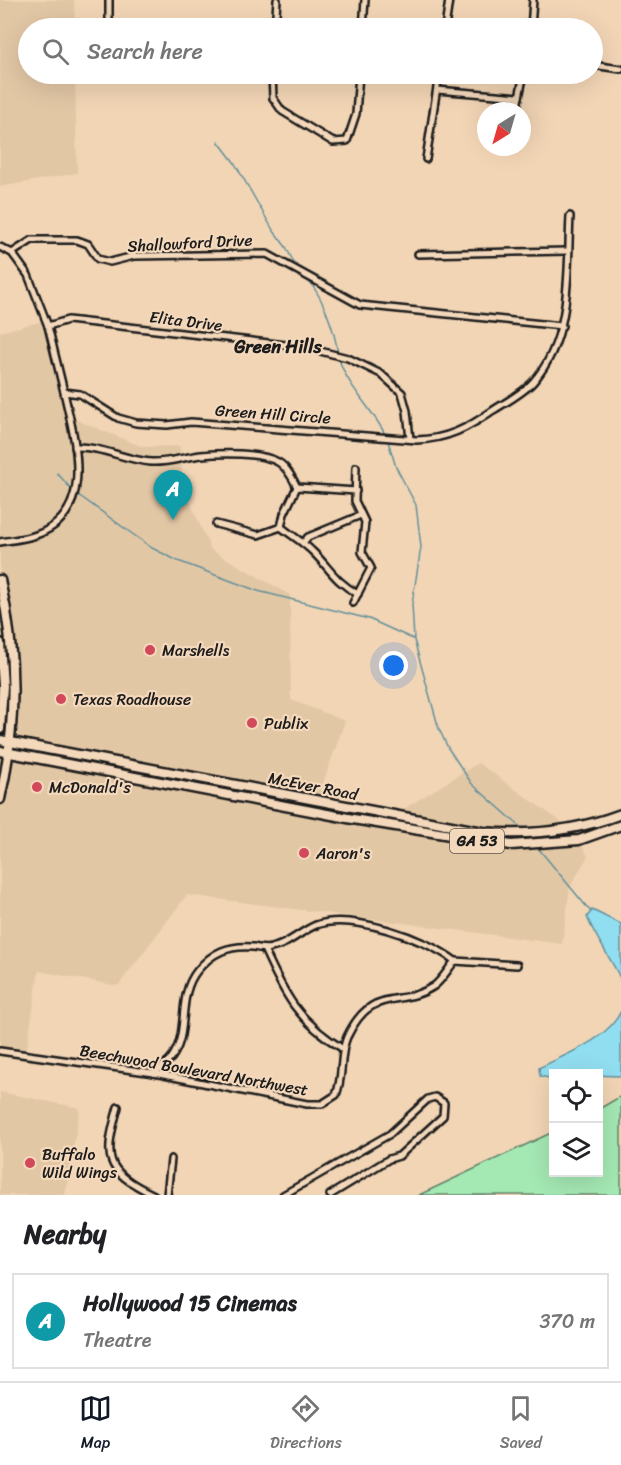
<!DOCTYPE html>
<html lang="en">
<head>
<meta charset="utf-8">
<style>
  :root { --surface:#fff; --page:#f2f2f2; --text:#202124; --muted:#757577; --line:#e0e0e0; --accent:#111827 }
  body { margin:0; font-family:Sriracha,sans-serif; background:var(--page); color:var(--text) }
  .controls { position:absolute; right:18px; bottom:18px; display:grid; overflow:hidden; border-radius:0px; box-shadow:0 6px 24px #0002 }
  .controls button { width:54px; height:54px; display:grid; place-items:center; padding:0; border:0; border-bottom:2px solid var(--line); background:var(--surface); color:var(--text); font:30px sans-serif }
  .compass { position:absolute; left:477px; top:102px; width:54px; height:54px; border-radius:50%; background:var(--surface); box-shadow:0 6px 24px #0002; rotate:217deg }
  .you { position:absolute; left:394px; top:666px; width:21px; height:21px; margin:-15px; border:4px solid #fff; border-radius:50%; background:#1a73e8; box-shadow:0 0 0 9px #1a73e833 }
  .badge { display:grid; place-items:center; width:39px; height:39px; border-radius:50%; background:var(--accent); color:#fff; font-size:20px; font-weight:700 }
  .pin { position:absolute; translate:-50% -50px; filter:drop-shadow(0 2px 3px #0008) }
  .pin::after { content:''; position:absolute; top:32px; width:21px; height:18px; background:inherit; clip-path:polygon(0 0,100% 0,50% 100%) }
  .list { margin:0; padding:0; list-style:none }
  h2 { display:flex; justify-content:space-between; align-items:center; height:78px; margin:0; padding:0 24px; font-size:26px }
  h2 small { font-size:20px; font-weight:400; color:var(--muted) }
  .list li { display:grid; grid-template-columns:39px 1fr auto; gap:18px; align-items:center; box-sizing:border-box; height:96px; margin:0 12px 12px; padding:0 12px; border:2px solid var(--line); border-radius:0px }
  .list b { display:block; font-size:22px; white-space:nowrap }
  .list p { margin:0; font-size:20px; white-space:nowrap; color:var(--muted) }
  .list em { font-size:20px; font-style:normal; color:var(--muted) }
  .icon { flex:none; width:33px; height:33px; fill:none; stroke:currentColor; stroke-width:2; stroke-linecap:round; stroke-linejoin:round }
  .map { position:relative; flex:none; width:621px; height:1195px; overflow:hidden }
  .search { position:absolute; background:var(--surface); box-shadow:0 6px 24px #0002; left:18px; right:18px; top:18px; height:66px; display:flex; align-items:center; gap:15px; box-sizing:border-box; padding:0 21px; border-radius:33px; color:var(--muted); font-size:22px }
  .sheet { height:186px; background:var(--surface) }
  nav { display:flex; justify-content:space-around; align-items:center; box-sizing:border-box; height:84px; border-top:2px solid var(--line); background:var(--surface); font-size:16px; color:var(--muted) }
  nav a { display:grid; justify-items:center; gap:3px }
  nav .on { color:var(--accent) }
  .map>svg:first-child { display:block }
  .built { fill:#e2c7a5 }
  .green { fill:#a4e8b4; stroke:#608268; stroke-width:1.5 }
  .water { fill:#91def0; stroke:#62909b; stroke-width:1.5 }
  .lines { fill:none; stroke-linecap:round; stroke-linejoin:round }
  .stream { stroke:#62909b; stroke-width:1.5 }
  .minor-casing { stroke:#1c1c1c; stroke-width:10 }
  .primary-casing { stroke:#1c1c1c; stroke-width:13 }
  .minor { stroke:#f4d8bb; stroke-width:5 }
  .primary { stroke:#f4d8bb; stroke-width:8 }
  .poi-dot { fill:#d1495b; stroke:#f4d8bb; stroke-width:2 }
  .labels { text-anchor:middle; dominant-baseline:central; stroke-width:4.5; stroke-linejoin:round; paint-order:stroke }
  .shield { fill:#f4d8bb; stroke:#5d544c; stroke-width:1.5 }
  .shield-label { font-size:15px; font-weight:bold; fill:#1c1c1c }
  .street-label { font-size:16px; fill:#1c1c1c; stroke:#f4d8bb }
  .poi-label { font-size:16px; fill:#1c1c1c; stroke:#f4d8bb; text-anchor:start }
  .neighbourhood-label { font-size:18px; font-weight:bold; fill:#1c1c1c; stroke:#f4d8bb }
</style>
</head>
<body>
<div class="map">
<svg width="621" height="1195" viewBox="0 0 621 1195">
  <rect width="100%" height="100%" fill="#f2d5b5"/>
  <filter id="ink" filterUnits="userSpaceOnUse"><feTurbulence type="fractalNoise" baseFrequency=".0167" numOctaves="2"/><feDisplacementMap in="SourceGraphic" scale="12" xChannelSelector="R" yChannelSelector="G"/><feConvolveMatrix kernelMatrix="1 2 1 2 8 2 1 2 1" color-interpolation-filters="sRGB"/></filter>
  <g filter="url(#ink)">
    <g class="built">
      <path d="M0,0H74L75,28H28V74H75L77,173L0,187Z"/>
      <path d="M43,321L69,417L143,447L180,446L183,486L211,550L290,595L291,700L345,721L319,795L399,812L478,763L573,830L588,856L570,887L562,944L187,895L118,986L39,971L26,1053L0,1050V332Z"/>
      <path d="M0,1092L80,1108L65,1195H0Z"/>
    </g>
    <path class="green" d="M621,1096V1195H419L553,1132L554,1172H598L599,1109Z"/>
    <g class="water">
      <path d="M592,910L621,924V980C611,958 596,939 587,917Z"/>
      <path d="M621,1011V1076L554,1074L553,1079L540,1076L539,1068C566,1054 608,1040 621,1011Z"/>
    </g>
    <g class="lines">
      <g class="stream">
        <path d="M218,141L234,162L273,230L286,247L296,267"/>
        <path d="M305,278C322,292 335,332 338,354"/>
        <path d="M339,359C348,388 373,409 386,436"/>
        <path d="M388,441L396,467L416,505L421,547L412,604L414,640L439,729L448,748L472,784L524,830"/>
        <path d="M57,473L73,491"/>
        <path d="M77,494L152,548L178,561L258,591L369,619L413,639"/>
        <path d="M538,848L591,912"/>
      </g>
      <defs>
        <g id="minor">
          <path d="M109,0V28"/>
          <path d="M275,28L277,0"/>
          <path d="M363,28L365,0"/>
          <path d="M445,28L449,0"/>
          <path d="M531,28L533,0"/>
          <path d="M592,65L621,69"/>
          <path d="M110,74V77"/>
          <path d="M272,74L273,98L282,111L333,142L347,141L356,114L359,74"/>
          <path d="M437,90L519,97"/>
          <path d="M516,111L524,74"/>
          <path d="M506,149L507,147"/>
          <path d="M426,159L439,74"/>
          <path d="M0,247L12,253L32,240H77L88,244L98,259L110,262L134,256L267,254L360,305L562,326"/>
          <path d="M12,253L28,275L48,326"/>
          <path d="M418,254L568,251"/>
          <path d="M64,392L48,326L68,320L304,347L348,358L381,374L402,393L407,411L410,439"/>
          <path d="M75,447C101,446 125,460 151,462C168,463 184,457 201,455C221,453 261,452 278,462C287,467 293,479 297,487"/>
          <path d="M216,524L258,535L281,527C291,535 303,542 312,551C330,568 334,581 358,594"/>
          <path d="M281,527L284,514L297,487L356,491"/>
          <path d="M0,542C12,540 25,539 36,535C98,513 74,438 64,392L80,394L118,418L136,423L167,425L191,422L417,440C447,439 468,428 492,411C506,402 522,394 533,382C573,337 567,271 570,216"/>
          <path d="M303,543L308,537L361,515"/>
          <path d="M353,603L371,568L362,552L365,522L355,501L356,467"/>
          <path d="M264,949C285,996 298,1021 343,1049"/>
          <path d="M0,1051L154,1073L307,1104H322L336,1095C344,1076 339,1055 347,1037C372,984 400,1009 434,986C442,980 448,969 455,961L517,965"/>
          <path d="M154,1073C161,1067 170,1062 174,1054C189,1030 177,996 197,971C212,952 229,945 253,947C259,948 265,950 271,948C288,945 301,931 316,925C351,912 427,939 455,961"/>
          <path d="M118,1107C104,1158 103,1170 154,1195"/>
          <path d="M167,1195L171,1159"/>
          <path d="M283,1195L390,1134L428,1099L435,1097L444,1103L443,1116L399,1156L389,1159L330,1195"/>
        </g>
        <g id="primary">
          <path d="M0,580C17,654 17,725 0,799"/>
          <path d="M0,643L3,686L0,729"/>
          <path d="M0,740L483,832C531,836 576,831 621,814"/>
          <path d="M0,751L353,819L511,845L579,840L621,825"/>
        </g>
      </defs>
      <use href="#minor" class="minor-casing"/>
      <use href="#primary" class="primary-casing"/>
      <use href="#minor" class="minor"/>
      <use href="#primary" class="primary"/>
    </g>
  </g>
  <g class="poi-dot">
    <circle cx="150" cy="650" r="6"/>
    <circle cx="61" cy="699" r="6"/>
    <circle cx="252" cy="723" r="6"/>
    <circle cx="37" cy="787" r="6"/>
    <circle cx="304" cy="853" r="6"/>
    <circle cx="30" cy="1163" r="6"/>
  </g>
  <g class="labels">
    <rect class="shield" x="450" y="829" width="54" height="24" rx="4.5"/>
    <g class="shield-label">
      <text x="477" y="841">GA 53</text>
    </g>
    <g class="street-label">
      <text transform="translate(190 243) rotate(-3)">Shallowford Drive</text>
      <text transform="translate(186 321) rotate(7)">Elita Drive</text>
      <text transform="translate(273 414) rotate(4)">Green Hill Circle</text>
      <text transform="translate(313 786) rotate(11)">McEver Road</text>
      <text transform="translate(194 1070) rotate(10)">Beechwood Boulevard Northwest</text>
    </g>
    <g class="poi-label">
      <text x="162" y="650">Marshells</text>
      <text x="73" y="699">Texas Roadhouse</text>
      <text x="264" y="723">Publix</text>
      <text x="49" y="787">McDonald's</text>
      <text x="316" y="853">Aaron's</text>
      <text x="42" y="1154">Buffalo<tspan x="42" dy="18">Wild Wings</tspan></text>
    </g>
    <g class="neighbourhood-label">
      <text x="278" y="347">Green Hills</text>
    </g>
  </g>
</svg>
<div class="controls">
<button><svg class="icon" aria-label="locate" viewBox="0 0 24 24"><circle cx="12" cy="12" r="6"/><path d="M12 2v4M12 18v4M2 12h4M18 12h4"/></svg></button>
<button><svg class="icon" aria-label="layers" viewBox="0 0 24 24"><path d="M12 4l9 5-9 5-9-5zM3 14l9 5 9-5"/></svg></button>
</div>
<svg class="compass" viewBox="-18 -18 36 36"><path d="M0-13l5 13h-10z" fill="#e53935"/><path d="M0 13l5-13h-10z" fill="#757577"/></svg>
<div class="you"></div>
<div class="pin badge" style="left:173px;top:520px;background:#0f9aa8">A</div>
<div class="search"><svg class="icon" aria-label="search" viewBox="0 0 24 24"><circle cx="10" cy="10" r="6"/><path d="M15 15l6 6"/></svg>Search here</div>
</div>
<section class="sheet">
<h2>Nearby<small></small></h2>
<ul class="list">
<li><span class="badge" style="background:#0f9aa8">A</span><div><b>Hollywood 15 Cinemas</b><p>Theatre</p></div><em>370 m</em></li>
</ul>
</section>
<nav>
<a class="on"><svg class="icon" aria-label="map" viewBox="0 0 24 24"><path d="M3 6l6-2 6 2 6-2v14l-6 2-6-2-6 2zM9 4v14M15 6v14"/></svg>Map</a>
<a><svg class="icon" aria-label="directions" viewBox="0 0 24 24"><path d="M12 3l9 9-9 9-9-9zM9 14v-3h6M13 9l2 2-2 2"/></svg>Directions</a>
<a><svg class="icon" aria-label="saved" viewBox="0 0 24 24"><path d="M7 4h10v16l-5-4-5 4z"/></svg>Saved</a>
</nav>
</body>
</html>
